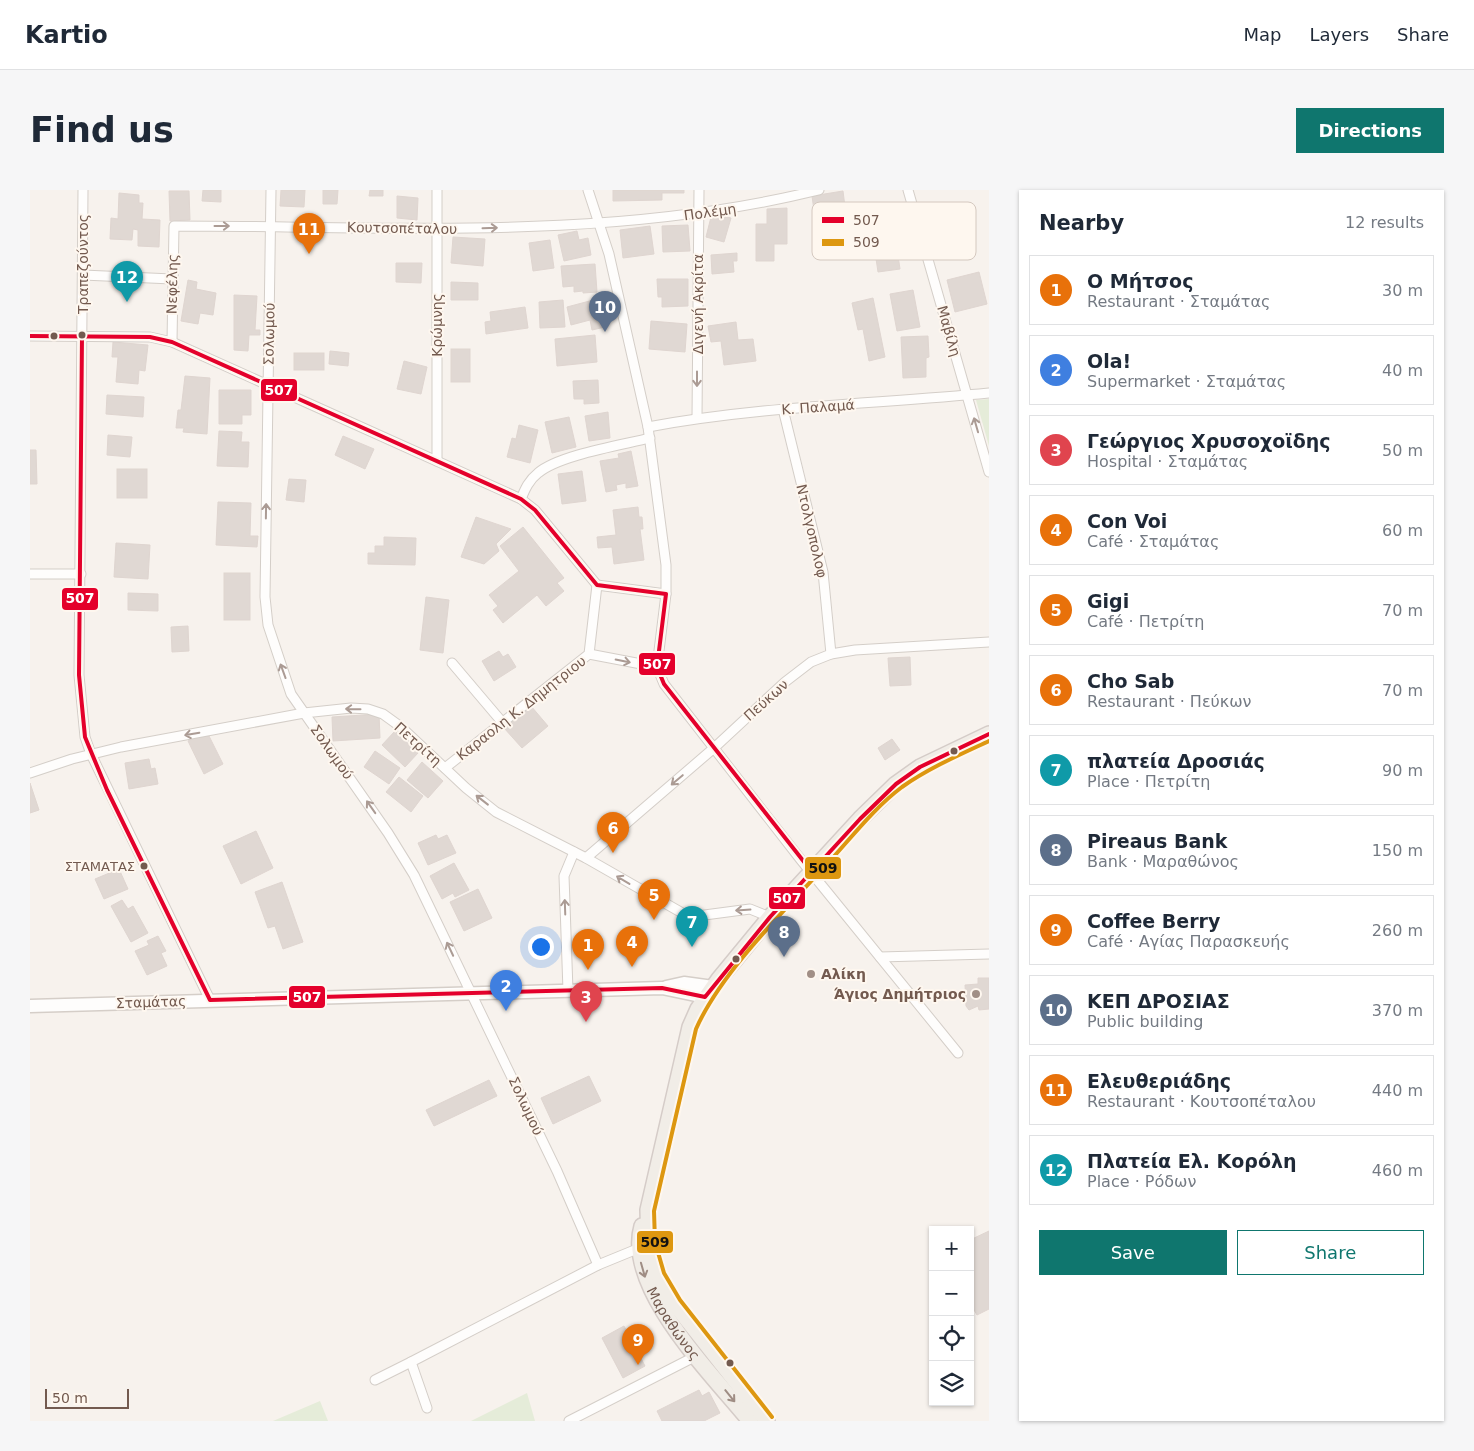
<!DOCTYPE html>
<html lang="en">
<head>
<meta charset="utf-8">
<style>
  :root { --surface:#fff; --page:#f6f6f7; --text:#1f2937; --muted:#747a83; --line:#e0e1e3; --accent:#0f766e }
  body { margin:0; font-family:"DejaVu Sans",sans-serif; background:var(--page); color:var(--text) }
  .controls { position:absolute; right:15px; bottom:15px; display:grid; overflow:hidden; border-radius:0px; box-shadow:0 1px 4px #0004 }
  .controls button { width:45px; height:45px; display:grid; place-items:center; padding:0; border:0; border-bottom:1px solid var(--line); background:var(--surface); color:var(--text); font:25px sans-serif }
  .scale { position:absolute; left:15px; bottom:12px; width:84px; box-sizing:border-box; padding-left:5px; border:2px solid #735a4f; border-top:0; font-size:14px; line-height:18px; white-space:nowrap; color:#735a4f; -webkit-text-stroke:4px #fef7ef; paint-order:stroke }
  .you { position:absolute; left:510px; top:756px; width:18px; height:18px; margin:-12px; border:4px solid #fff; border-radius:50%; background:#1a73e8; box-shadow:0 0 0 8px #1a73e833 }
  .badge { display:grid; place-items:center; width:32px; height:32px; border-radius:50%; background:var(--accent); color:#fff; font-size:16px; font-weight:700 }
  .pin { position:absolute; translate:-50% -41px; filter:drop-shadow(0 1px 2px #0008) }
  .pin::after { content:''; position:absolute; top:26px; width:18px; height:15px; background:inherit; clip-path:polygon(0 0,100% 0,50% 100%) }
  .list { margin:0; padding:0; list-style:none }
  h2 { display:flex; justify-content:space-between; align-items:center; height:65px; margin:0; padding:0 20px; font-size:21px }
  h2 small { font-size:16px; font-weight:400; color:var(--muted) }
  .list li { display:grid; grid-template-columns:32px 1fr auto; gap:15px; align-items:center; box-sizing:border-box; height:70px; margin:0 10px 10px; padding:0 10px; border:1px solid var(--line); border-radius:0px }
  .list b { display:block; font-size:19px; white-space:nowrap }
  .list p { margin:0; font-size:16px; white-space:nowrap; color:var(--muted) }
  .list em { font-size:16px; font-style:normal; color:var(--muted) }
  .actions { display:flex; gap:10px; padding:15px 20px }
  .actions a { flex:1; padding:11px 0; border:1px solid var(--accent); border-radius:0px; text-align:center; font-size:18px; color:var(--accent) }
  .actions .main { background:var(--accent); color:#fff }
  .icon { flex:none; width:28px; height:28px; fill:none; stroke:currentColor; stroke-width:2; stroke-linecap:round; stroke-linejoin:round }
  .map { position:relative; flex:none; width:959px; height:1231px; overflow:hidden; border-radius:0px }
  header { display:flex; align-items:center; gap:30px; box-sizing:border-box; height:70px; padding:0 25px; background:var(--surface); border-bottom:1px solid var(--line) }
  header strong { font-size:24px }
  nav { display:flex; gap:28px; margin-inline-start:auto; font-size:18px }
  .intro { display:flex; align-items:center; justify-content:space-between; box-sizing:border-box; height:120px; padding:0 30px }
  h1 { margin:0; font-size:35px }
  .button { padding:12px 22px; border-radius:0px; background:var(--accent); color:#fff; font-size:18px; font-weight:700 }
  main { display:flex; gap:30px; padding:0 30px }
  aside { flex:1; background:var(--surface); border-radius:0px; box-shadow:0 1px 4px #0004 }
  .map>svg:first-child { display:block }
  .green { fill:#e5ecd9 }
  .building { fill:#e0d8d3; stroke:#dfd5d0 }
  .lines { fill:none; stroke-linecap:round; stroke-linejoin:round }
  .street-casing { stroke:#d4cec8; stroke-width:11 }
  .secondary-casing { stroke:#d5cec8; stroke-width:15 }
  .primary-casing { stroke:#d5ccc8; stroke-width:18 }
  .street { stroke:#fefdfc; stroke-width:9 }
  .secondary { stroke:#fefdfc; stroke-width:12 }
  .primary { stroke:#f1ede7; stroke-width:15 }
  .bus-1-casing { stroke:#fef7ef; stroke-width:8 }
  .bus-2-casing { stroke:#fef7ef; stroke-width:8 }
  .bus-1 { stroke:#e4002b; stroke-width:4 }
  .bus-2 { stroke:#dd9710; stroke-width:4 }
  .oneway { stroke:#ab9b94 }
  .oneway2 { stroke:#9f8d84 }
  .bus-dot { fill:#735a4f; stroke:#fef7ef; stroke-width:2 }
  .poi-dot { fill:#a18f86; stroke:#fef7ef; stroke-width:2 }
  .labels { text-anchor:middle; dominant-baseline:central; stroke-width:4; stroke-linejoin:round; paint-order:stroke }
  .bus-label { font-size:13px; fill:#735a4f; stroke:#fef7ef; text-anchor:end }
  .street-label { font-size:14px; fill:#735a4f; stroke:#fef7ef }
  .poi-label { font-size:14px; font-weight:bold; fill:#735a4f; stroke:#fef7ef; text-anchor:start }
  .key { fill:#fef7ef; stroke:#d4c8bf; stroke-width:1 }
  .key-label { font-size:14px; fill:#735a4f }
  .line-badge { stroke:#fef7ef; stroke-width:2 }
  .badge-label { font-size:14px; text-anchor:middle; font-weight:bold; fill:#fff }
  .pale-badge-label { font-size:14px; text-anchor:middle; font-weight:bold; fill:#111 }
</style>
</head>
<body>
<header>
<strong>Kartio</strong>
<nav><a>Map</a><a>Layers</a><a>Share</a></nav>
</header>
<div class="intro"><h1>Find us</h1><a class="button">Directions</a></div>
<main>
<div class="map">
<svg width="959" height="1231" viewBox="0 0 959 1231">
  <rect width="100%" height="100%" fill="#f7f2ed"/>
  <g class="green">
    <path d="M959,209V256L946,210Z"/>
    <path d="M497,1203L505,1231H441Z"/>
    <path d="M290,1211L298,1231H243Z"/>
  </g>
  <g class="building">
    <path d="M173,0H191V12L172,11Z"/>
    <path d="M251,0H275L274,17L250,16Z"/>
    <path d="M293,0H308L307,14H293Z"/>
    <path d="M340,0H353V6H339Z"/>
    <path d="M583,0H654V3H632V10L583,11Z"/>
    <path d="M139,1H159L160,30L140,31Z"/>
    <path d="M813,1L815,17L807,18L808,24L785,28L782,6Z"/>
    <path d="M89,3L109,5V13H113L112,29L130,30L129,57L108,56V40L103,39L102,50L80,49L81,28L88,29Z"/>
    <path d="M367,6L388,8L387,30L367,28Z"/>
    <path d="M757,18V54H744V71H726V34H737V19Z"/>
    <path d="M682,23L701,28L694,52L676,47Z"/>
    <path d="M658,35L660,61L633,62L632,36Z"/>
    <path d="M620,36L624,64L593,68L590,40Z"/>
    <path d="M547,41L549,50L558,48L561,65L534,71L528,45Z"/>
    <path d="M423,47L455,49L453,76L421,73Z"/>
    <path d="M520,50L524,78L503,81L499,53Z"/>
    <path d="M866,52L870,79L848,82L844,55Z"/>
    <path d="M707,63V71H703L704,82L682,84L681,65Z"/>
    <path d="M366,73H392L391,93L366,92Z"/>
    <path d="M565,74L567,102L553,103V101L544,102V96L533,97L531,76Z"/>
    <path d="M949,82L957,114L925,122L917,90Z"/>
    <path d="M627,89H658V116L632,117V107H628Z"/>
    <path d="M158,90L167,92L166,99L186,103L183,125L170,123L168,134L151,131Z"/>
    <path d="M421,92L448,93V110H421Z"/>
    <path d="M883,100L890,137L867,141L860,104Z"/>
    <path d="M204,105L227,106L225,140H230V145H219L218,161L204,160Z"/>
    <path d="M843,108L855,167L839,171L833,139L828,140L822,113Z"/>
    <path d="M567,109L575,137L562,140L560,130L541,135L537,117Z"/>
    <path d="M533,110L535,137L510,138L509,112Z"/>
    <path d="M495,117L498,138L456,144L455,132L461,131L460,122Z"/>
    <path d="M621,131L657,134L655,162L619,159Z"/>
    <path d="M706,132L708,150L723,149L726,171L694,175L691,151L681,152L678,136Z"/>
    <path d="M565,145L567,172L527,176L525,149Z"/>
    <path d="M898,146L899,167L896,168V187L873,188L871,147Z"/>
    <path d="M83,152L118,155L115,181L109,180L108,194L86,192L88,167H82Z"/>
    <rect x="421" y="159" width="19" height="33"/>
    <path d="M300,161L319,163L318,176L299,174Z"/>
    <rect x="264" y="163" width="30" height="17"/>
    <path d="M374,171L397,177L391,204L367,199Z"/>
    <path d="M155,186L180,188L177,244L153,242L154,238H146L148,220H151Z"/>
    <path d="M568,190L569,213L554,214V209H544L543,191Z"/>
    <path d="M189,200H221V225H212V234H189Z"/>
    <path d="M77,205L114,207L113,227L76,224Z"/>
    <path d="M578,222L580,248L559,251L555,226Z"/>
    <path d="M539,227L546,257L522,263L515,232Z"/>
    <path d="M489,235L508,240L500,273L477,267L482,248L486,249Z"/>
    <path d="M189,241L212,242L211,252H219L218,277L187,276Z"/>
    <path d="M78,245L102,247L100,267L77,265Z"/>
    <path d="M313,246L344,259L335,279L305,265Z"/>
    <path d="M0,260H6L7,294H0Z"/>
    <path d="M601,261L608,296L596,298V293L586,295L587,300L576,302L570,271L589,268L588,264Z"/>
    <rect x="87" y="279" width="30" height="29"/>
    <path d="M552,281L556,311L532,314L528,284Z"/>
    <path d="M259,289L276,290L274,312L256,310Z"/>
    <path d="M188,312L221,313L220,346H228L227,357L186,355Z"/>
    <path d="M608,317L609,327H612L613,339H610L614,370L584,374L582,357L568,358L567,347L586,345L583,320Z"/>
    <path d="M446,327L481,339L466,354L469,361L454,374L431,367Z"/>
    <path d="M493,337L534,388L527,393L534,401L516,416L507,405L473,433L463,420L468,416L459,405L489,381L470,356Z"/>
    <path d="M354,347L386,348L385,375L338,374V363H345V356H354Z"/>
    <path d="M86,353L120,355L118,389L84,387Z"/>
    <rect x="194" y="383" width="26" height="47"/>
    <path d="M98,403L128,404V421L98,420Z"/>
    <path d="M396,407L419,410L413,463L390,460Z"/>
    <path d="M158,436L159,461L142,462L141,437Z"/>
    <path d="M469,461L473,467L478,464L486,477L464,491L452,471Z"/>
    <path d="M880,467L881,495L860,496L858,468Z"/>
    <path d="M501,516L518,536L492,558L474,538Z"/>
    <path d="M349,524L350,548L303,551L302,527Z"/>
    <path d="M365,541L388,563L375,577L352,555Z"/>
    <path d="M177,542L193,574L174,584L158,551Z"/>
    <path d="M862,549L870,560L855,570L848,558Z"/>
    <path d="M345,561L370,578L359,594L334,577Z"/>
    <path d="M119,569L121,579L125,578L128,594L99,599L95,573Z"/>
    <path d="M392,572L413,591L398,608L377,590Z"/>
    <path d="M369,587L393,606L381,622L356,602Z"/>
    <path d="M0,593L9,620L0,623Z"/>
    <path d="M226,641L243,678L211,694L193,656Z"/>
    <path d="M406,645L408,649L417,645L426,663L398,675L388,653Z"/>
    <path d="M424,673L439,700L425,707L423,703L412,709L400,686Z"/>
    <path d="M89,679L98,699L74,709L65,689Z"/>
    <path d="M252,692L273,752L253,759L245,736L238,738L225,702Z"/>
    <path d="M448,699L462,728L434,741L420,712Z"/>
    <path d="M92,710L98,719L103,716L118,743L101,752L81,716Z"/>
    <path d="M128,746L136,761L131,763L137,776L117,785L105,761L119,755L117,751Z"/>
    <path d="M948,788H959V819L949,820L948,816L939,820L936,816L935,795L948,794Z"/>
    <path d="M559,886L571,911L523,934L511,908Z"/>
    <path d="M459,890L467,906L404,936L396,920Z"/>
    <path d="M959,1041V1119L947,1125L940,1113V1050Z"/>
    <path d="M594,1136L615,1176L593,1188L572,1148Z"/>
    <path d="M669,1200L672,1206L679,1202L690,1223L674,1231H632L627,1221Z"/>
  </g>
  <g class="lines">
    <defs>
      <g id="street">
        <path d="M53,0L49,485L55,547L61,564L180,810"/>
        <path d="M241,0L235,407L238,435L261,504L358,643L384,685L527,981L568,1075"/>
        <path d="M407,0V271"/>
        <path d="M558,0L579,64L618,237L636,375V404L627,477L634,494L771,670L928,863"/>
        <path d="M878,0L959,282"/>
        <path d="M53,85L142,89"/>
        <path d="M0,146L120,147L142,152L491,309L505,320L567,395"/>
        <path d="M142,152L144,36C360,36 578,52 789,0"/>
        <path d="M753,219L793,382L801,464"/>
        <path d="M667,228L669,0"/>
        <path d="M618,237C731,216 845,214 959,203"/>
        <path d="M491,309C495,299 499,290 508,283C529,265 592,255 620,248"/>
        <path d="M0,384H51"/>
        <path d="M567,395L636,404"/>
        <path d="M559,464L627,477"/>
        <path d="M422,473L472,532"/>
        <path d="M415,578L559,464L567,395"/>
        <path d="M0,583L42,569L91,557L274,523L321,518L338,519L353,524L371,537L436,598L466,622L556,668L654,724L667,726L720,719L740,727"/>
        <path d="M556,668L684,558L755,492L781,472L801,464L825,460L959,452"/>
        <path d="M850,767L959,764"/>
        <path d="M538,801L534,686L544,662"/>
        <path d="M345,1190L381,1172"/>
        <path d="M397,1218L381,1172L568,1075L612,1057"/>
        <path d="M539,1231L668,1165"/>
      </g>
      <g id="secondary">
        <path d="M636,797L654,793L683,797"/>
        <path d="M0,816L632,798L675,807"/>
      </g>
      <g id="primary">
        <path id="s1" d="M612,1036C594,1098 683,1185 720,1231"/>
        <path d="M737,1231L645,1114L628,1085L619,1053L618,1020L660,837L668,819L689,789L740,727L830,629L866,594L890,577L959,544"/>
      </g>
    </defs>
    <use href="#street" class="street-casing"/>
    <use href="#secondary" class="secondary-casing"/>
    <use href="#primary" class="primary-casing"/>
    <use href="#street" class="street"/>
    <use href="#secondary" class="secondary"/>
    <use href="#primary" class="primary"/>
    <defs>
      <g id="bus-1">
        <path d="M52,145L49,485L55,547L77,600L180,810L632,798L675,807L740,727L830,629L866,594L890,577L959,544"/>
        <path d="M0,146L120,147L142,152L491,309L505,320L567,395L636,404L627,477L634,494L782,682"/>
      </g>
      <path id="bus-2" d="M742,1227L650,1110L634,1083L625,1052L624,1021L666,839C691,782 755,720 798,673C821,648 844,618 872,597C899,578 929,565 959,551"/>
    </defs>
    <use href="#bus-1" class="bus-1-casing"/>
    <use href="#bus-2" class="bus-2-casing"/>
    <use href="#bus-1" class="bus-1"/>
    <use href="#bus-2" class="bus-2"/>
  </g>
  <defs><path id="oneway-shaft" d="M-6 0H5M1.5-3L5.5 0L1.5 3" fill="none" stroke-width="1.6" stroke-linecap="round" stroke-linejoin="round" transform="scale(1.25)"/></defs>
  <g class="oneway">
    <use href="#oneway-shaft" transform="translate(192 36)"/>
    <use href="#oneway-shaft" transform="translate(460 38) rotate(-2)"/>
    <use href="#oneway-shaft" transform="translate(667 189) rotate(90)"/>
    <use href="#oneway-shaft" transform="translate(946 235) rotate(-106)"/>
    <use href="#oneway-shaft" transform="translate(236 321) rotate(-89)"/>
    <use href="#oneway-shaft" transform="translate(593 471) rotate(11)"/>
    <use href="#oneway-shaft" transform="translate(253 481) rotate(-110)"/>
    <use href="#oneway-shaft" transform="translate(323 519) rotate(-179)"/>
    <use href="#oneway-shaft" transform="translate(162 544) rotate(170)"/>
    <use href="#oneway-shaft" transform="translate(647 590) rotate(140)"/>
    <use href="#oneway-shaft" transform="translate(452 610) rotate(-142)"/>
    <use href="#oneway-shaft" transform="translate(341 617) rotate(-125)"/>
    <use href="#oneway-shaft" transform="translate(593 690) rotate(-149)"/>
    <use href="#oneway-shaft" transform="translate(535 717) rotate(-92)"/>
    <use href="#oneway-shaft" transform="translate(713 720) rotate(176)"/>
    <use href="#oneway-shaft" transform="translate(420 759) rotate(-115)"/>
  </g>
  <g class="oneway2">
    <use href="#oneway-shaft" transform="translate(613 1080) rotate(74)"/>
    <use href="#oneway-shaft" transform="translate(700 1206) rotate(51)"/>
  </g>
  <g class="bus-dot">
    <circle cx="52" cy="145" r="4.5"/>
    <circle cx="24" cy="146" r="4.5"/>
    <circle cx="924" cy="561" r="4.5"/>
    <circle cx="114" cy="676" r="4.5"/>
    <circle cx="706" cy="769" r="4.5"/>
    <circle cx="700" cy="1173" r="4.5"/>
  </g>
  <g class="poi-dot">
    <circle cx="781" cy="784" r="5"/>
    <circle cx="946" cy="804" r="5"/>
  </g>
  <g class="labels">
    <g class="bus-label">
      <text x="105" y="676">ΣΤΑΜΑΤΑΣ</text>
    </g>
    <g class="street-label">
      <text transform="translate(680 22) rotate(-8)">Πολέμη</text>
      <text transform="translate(372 38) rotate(1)">Κουτσοπέταλου</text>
      <text transform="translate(53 74) rotate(-90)">Τραπεζούντος</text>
      <text transform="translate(142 94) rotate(-89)">Νεφέλης</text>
      <text transform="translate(668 114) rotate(-90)">Διγενή Ακρίτα</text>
      <text transform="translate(407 135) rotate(-90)">Κρώμνης</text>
      <text transform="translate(919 141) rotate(74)">Μαβίλη</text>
      <text transform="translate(239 144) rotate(-89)">Σολωμού</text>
      <text transform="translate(788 217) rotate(-4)">Κ. Παλαμά</text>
      <text transform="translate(782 341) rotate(77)">Ντολγοπολοφ</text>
      <text transform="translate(736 510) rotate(-42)">Πεύκων</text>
      <text transform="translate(491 518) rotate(-38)">Καραολη Κ. Δημητριου</text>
      <text transform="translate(388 554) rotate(42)">Πετρίτη</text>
      <text transform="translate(302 562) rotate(55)">Σολωμού</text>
      <text transform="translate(121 812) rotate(-2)">Σταμάτας</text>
      <text transform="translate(496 916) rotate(65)">Σολωμού</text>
      <text stroke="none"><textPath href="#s1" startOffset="106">Μαραθώνος</textPath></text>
    </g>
    <g class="poi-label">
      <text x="791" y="784">Αλίκη</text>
      <text x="936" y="804" text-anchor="end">Άγιος Δημήτριος</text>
    </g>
  </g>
  <rect x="782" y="12" width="164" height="58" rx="8" class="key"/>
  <rect x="792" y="27" width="22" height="6" fill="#e4002b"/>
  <rect x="792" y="49" width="22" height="7" fill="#dd9710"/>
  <g class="key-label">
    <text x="823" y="35">507</text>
    <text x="823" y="57">509</text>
  </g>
  <g class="line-badge">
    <rect x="230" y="188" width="38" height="24" rx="5" fill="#e4002b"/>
    <rect x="31" y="397" width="38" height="24" rx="5" fill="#e4002b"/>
    <rect x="608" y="462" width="38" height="24" rx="5" fill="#e4002b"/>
    <rect x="774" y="666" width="38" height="24" rx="5" fill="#dd9710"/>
    <rect x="738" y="696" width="38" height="24" rx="5" fill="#e4002b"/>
    <rect x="258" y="795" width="38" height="24" rx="5" fill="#e4002b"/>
    <rect x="606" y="1040" width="38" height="24" rx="5" fill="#dd9710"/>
  </g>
  <g class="badge-label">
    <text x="249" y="205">507</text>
    <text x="50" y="413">507</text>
    <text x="627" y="479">507</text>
    <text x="757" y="713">507</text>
    <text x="277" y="812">507</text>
  </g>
  <g class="pale-badge-label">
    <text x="793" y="683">509</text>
    <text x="625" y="1057">509</text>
  </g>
</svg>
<div class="controls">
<button>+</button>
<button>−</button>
<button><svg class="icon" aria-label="locate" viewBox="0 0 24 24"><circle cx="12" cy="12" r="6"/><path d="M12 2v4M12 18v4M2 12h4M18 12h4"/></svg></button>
<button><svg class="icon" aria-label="layers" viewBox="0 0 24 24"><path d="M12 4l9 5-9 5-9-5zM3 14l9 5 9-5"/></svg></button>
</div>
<div class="scale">50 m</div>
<div class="you"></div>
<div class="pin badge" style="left:558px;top:780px;background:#e8710a">1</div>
<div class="pin badge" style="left:476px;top:821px;background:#3f7fe0">2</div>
<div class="pin badge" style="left:556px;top:832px;background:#e0444e">3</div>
<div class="pin badge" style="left:602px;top:777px;background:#e8710a">4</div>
<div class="pin badge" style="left:624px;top:730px;background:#e8710a">5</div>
<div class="pin badge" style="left:583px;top:663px;background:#e8710a">6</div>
<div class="pin badge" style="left:662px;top:757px;background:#0f9aa8">7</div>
<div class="pin badge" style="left:754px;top:767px;background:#5c6f8a">8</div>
<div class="pin badge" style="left:608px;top:1175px;background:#e8710a">9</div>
<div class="pin badge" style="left:575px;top:142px;background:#5c6f8a">10</div>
<div class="pin badge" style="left:279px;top:64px;background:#e8710a">11</div>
<div class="pin badge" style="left:97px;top:112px;background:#0f9aa8">12</div>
</div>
<aside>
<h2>Nearby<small>12 results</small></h2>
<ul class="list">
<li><span class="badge" style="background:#e8710a">1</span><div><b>Ο Μήτσος</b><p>Restaurant · Σταμάτας</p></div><em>30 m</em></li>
<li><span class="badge" style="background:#3f7fe0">2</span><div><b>Ola!</b><p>Supermarket · Σταμάτας</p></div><em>40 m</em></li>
<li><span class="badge" style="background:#e0444e">3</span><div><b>Γεώργιος Χρυσοχοϊδης</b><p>Hospital · Σταμάτας</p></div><em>50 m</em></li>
<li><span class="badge" style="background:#e8710a">4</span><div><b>Con Voi</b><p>Café · Σταμάτας</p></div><em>60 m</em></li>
<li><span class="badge" style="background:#e8710a">5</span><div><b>Gigi</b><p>Café · Πετρίτη</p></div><em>70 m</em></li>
<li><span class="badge" style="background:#e8710a">6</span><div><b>Cho Sab</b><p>Restaurant · Πεύκων</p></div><em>70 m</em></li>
<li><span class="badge" style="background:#0f9aa8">7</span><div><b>πλατεία Δροσιάς</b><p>Place · Πετρίτη</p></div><em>90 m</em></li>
<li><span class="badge" style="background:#5c6f8a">8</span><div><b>Pireaus Bank</b><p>Bank · Μαραθώνος</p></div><em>150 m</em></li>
<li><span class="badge" style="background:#e8710a">9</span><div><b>Coffee Berry</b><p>Café · Αγίας Παρασκευής</p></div><em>260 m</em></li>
<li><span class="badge" style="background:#5c6f8a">10</span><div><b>ΚΕΠ ΔΡΟΣΙΑΣ</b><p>Public building</p></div><em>370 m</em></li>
<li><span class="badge" style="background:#e8710a">11</span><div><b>Ελευθεριάδης</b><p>Restaurant · Κουτσοπέταλου</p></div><em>440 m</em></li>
<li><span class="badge" style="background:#0f9aa8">12</span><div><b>Πλατεία Ελ. Κορόλη</b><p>Place · Ρόδων</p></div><em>460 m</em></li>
</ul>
<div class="actions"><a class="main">Save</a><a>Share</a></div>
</aside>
</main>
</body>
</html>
